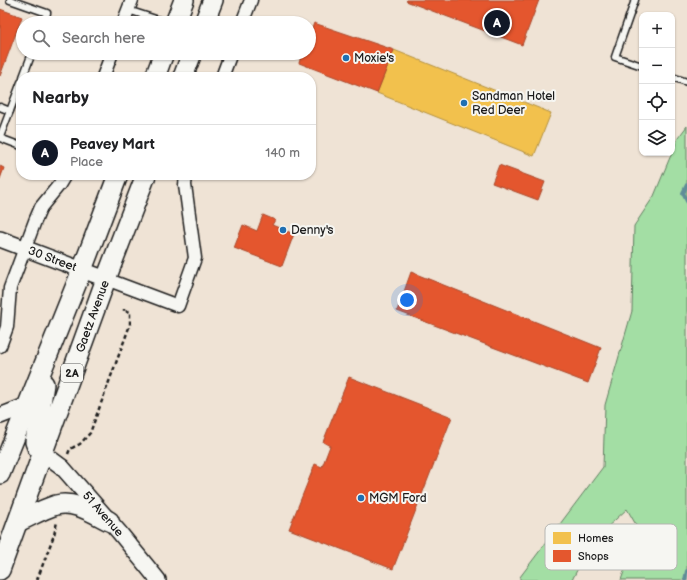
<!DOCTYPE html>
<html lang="en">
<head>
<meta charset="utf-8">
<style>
  :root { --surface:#fff; --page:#f2f2f2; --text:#202124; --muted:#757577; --line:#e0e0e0; --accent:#111827 }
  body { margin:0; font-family:"Balsamiq Sans",sans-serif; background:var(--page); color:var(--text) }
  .controls { position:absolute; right:12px; top:12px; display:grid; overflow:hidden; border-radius:8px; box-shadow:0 1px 3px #0004 }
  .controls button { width:36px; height:36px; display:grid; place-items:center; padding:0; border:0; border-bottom:1px solid var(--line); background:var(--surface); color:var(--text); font:20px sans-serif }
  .you { position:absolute; left:407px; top:300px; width:14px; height:14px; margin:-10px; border:3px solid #fff; border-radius:50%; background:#1a73e8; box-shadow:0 0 0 6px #1a73e833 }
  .badge { display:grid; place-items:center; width:26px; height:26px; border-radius:50%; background:var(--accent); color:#fff; font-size:13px; font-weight:700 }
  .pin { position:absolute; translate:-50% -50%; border:2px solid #fff; box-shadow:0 1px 4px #0006 }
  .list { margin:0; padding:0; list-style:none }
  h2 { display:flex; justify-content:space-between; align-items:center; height:52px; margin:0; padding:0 16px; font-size:17px }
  h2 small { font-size:13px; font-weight:400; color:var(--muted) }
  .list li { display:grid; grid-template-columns:26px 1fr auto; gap:12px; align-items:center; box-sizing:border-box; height:56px; padding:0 16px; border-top:1px solid var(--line) }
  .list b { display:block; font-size:15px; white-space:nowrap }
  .list p { margin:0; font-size:13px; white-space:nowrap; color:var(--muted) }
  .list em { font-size:13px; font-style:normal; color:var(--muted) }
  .icon { flex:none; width:22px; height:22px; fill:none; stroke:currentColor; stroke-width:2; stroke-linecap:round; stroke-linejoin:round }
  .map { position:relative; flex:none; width:687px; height:580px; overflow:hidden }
  .search { position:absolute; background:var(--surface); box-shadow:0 1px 3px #0004; left:16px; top:16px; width:300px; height:44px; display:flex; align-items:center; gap:10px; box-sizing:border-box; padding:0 14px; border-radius:22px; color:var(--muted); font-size:15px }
  .panel { position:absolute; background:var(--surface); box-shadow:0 1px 3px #0004; left:16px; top:72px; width:300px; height:108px; border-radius:16px }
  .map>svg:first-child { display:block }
  .green { fill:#a3dea4; stroke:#607d60 }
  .homes { fill:#f2c14e; stroke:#b2903f }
  .shops { fill:#e4572e; stroke:#a84529 }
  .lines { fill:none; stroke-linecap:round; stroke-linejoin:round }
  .stream { stroke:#5f8d98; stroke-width:4 }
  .service-casing { stroke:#1c1c1c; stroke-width:9 }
  .minor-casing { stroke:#1c1c1c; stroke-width:15 }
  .tertiary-casing { stroke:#1c1c1c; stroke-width:18 }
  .primary-casing { stroke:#1c1c1c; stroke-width:22 }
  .path { stroke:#1c1c1c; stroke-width:2.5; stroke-dasharray:4 3; stroke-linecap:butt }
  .service { stroke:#f6f6f2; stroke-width:6 }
  .minor { stroke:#f6f6f2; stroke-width:12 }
  .tertiary { stroke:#f6f6f2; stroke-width:15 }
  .primary { stroke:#f6f6f2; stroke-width:19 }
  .poi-dot { fill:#1f6fb2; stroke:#f6f6f2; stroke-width:1.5 }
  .labels { text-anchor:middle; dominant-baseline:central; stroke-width:4; stroke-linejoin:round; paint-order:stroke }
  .shield { fill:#f6f6f2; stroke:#5d5d5c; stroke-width:1 }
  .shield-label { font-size:11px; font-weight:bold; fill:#1c1c1c }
  .poi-label { font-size:12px; fill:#1c1c1c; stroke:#f6f6f2; text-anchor:start }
  .street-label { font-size:12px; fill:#1c1c1c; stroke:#f6f6f2 }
  .key { fill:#f6f6f2; stroke:#b5b5b2; stroke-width:1 }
  .key-label { font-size:11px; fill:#1c1c1c }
</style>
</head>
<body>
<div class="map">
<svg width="687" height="580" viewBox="0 0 687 580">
  <rect width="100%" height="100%" fill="#efe3d5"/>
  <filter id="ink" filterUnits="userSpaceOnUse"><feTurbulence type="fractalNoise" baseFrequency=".025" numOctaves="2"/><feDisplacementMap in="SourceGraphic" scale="8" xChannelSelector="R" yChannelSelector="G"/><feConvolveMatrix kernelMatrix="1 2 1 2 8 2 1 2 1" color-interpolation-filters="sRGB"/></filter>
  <g filter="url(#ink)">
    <path class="green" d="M687,126V580H621L639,530L627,509L592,541L572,580H520V577L603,467L605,405L632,311L634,226L654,196L678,138Z"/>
    <path class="homes" d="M394,50L551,113L534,156L377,93Z"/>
    <g class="shops">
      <path d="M407,0H539L522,45L406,1Z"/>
      <path d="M0,9L22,17L0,76Z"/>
      <path d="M314,23L394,50L377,93L299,63L302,53H309V36Z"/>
      <path d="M499,165L545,182L538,200L492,183Z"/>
      <path d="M0,166L4,168L0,179Z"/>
      <path d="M263,215L275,220L272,225L294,234L282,266L234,248L243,225L257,231Z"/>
      <path d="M411,272L601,348L588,383L397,311Z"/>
      <path d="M349,377L452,417L393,569L289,529L315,464L322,467L330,446L323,442Z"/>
    </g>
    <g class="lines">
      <g class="stream">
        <path d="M687,185L683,193L687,201"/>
        <path d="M685,580L687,571"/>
      </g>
      <defs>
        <g id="service">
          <path d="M10,0L47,13L44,23"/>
          <path d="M635,0L615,57L642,66"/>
          <path d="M128,10L168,23"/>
          <path d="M23,77L32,53"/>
          <path d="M672,77L687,82"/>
          <path d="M0,107L10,111"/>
          <path d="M0,137L21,82"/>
          <path d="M0,138L21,146"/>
        </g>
        <g id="minor">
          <path d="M123,23L132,0"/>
          <path d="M242,23L251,0"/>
          <path d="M103,77L112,53"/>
          <path d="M222,77L231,53"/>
          <path d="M106,279L178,306L195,258L185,185L186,175"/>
          <path d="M0,346L7,327L10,288L35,221L41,207L59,185L65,175"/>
        </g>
        <g id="tertiary">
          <path id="s1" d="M0,239L106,279"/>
          <path d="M0,416L28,405"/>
          <path id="s2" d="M43,453L62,467L119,532L158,580"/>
        </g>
        <g id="primary">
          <path d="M175,23L184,0"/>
          <path d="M204,23L213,0"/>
          <path d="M155,77L164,53"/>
          <path d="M183,77L192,53"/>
          <path d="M43,453L37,447L35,442L44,384"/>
          <path d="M0,474L82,270L118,175"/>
          <path d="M18,522C31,516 43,509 56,505C74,500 93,513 109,521"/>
          <path id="s3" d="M0,570L106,279L146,175"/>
        </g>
      </defs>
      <use href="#service" class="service-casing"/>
      <use href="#minor" class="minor-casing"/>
      <use href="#tertiary" class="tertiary-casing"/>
      <use href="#primary" class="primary-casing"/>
      <g class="path">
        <path d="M68,454L70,449L80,444L90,433L130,325V311L124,312V309"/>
        <path d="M37,580L54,535L57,522"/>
      </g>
      <use href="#service" class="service"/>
      <use href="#minor" class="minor"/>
      <use href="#tertiary" class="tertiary"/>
      <use href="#primary" class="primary"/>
    </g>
  </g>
  <g class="poi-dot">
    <circle cx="346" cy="58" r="4"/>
    <circle cx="464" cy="103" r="4"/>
    <circle cx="283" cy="230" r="4"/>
    <circle cx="361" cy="498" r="4"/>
  </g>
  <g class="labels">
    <rect class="shield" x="61" y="364" width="22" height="18" rx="3"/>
    <g class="shield-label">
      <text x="72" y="373">2A</text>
    </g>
    <g class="poi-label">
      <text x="354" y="58">Moxie's</text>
      <text x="472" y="96">Sandman Hotel<tspan x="472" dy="14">Red Deer</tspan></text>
      <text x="291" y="230">Denny's</text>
      <text x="369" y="498">MGM Ford</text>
    </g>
    <g class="street-label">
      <text stroke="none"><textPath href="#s1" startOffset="56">30 Street</textPath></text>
      <text stroke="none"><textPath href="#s3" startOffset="270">Gaetz Avenue</textPath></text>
      <text stroke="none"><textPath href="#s2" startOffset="86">51 Avenue</textPath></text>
    </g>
  </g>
  <rect x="545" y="524" width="132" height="46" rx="6" class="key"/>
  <rect x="553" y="532" width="18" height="12" fill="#f2c14e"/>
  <rect x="553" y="550" width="18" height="12" fill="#e4572e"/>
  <g class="key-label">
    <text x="578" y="542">Homes</text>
    <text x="578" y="560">Shops</text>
  </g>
</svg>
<div class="controls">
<button>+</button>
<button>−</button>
<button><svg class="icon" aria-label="locate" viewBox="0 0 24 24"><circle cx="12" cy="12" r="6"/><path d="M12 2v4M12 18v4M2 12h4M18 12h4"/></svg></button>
<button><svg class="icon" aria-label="layers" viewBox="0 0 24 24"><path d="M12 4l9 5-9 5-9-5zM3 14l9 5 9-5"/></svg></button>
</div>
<div class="you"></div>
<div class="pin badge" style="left:497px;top:23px">A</div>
<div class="search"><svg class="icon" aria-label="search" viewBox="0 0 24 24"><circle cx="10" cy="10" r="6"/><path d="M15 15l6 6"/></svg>Search here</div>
<section class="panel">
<h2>Nearby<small></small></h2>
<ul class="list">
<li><span class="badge">A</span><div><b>Peavey Mart</b><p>Place</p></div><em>140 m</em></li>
</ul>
</section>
</div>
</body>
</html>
